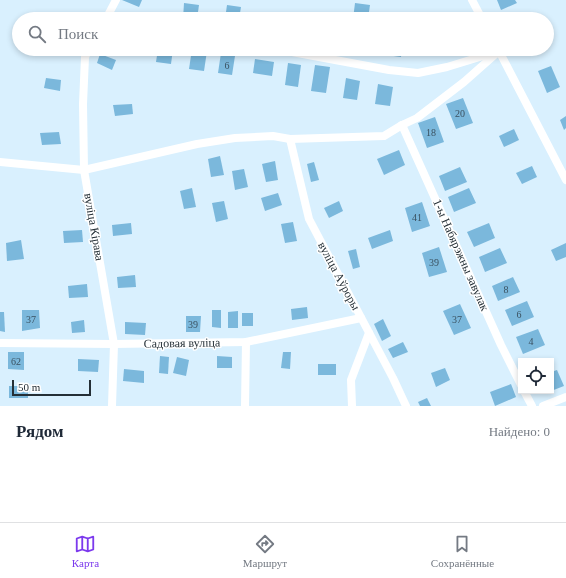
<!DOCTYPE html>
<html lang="ru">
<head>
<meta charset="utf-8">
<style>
  :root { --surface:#fff; --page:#f6f6f7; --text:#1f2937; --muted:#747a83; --line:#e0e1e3; --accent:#7c3aed }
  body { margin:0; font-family:Georgia,serif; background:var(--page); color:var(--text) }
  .controls { position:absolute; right:12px; bottom:12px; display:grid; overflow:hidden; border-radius:0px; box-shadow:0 2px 6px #0003 }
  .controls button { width:36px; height:36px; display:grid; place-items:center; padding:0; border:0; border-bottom:1px solid var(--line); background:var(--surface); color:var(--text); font:20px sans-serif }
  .scale { position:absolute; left:12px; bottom:10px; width:79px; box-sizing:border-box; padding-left:4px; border:2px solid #242f36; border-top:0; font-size:11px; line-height:14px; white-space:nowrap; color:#242f36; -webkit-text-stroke:3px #fff; paint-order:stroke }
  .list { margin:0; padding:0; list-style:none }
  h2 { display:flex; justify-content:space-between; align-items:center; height:52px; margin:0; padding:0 16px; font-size:17px }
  h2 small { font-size:13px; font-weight:400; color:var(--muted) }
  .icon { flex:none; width:22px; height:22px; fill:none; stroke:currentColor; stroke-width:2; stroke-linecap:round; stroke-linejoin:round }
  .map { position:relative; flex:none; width:566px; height:406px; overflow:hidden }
  .search { position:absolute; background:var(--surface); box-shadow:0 2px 6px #0003; left:12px; right:12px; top:12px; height:44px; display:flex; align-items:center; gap:10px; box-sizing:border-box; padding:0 14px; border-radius:22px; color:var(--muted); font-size:15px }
  .sheet { height:116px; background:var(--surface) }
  nav { display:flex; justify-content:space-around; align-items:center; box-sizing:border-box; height:56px; border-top:1px solid var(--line); background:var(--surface); font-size:11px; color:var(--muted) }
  nav a { display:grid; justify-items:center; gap:2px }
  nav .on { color:var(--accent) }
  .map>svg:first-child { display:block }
  .building { fill:#7bb8dc }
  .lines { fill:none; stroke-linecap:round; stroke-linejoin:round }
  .street { stroke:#fff; stroke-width:8 }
  .labels { text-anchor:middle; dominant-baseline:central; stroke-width:3; stroke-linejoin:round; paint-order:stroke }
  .number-label { font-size:10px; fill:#3a5160 }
  .street-label { font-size:12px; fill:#242f36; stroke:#fff }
</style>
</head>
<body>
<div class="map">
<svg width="566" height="406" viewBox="0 0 566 406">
  <rect width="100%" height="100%" fill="#d9f0fe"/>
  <g class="building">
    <path d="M122,0H142L139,7Z"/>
    <path d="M497,0H515L517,3L501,10Z"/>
    <path d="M184,3L199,5L197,19H183Z"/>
    <path d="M355,3L370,5L368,19H353Z"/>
    <path d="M227,5L241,7L239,19H225Z"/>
    <path d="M263,12L277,14L276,19H262Z"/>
    <path d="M77,13L95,19H75Z"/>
    <path d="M158,49H173L171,64L156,62Z"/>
    <path d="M192,49L207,51L204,71L189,69Z"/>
    <path d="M387,49H402L401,57L386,55Z"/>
    <path d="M221,53L235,56L232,75L218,73Z"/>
    <path d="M100,54L116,60L112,70L97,63Z"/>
    <path d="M255,59L274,62L272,76L253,73Z"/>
    <path d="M288,63L301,65L298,87L285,85Z"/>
    <path d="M315,65L330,67L326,93L311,91Z"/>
    <path d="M551,66L560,87L547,93L538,71Z"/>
    <path d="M46,78L61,80L60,91L44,88Z"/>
    <path d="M346,78L360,81L357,100L343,98Z"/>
    <path d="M378,84L393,87L390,106L375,104Z"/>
    <path d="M463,98L473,123L456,129L446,104Z"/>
    <path d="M132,104L133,114L115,116L113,105Z"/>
    <path d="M566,116V128L564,130L560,120Z"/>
    <path d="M435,117L444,142L427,148L418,123Z"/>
    <path d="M514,129L519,140L504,147L499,136Z"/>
    <path d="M59,132L61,144L42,145L40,133Z"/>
    <path d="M399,150L405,165L384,175L377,159Z"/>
    <path d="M220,156L224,175L211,177L208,159Z"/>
    <path d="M275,161L278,180L266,182L262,164Z"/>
    <path d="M314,162L319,180L311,182L307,164Z"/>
    <path d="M532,166L537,177L522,184L516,173Z"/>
    <path d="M460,167L467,182L445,191L439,176Z"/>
    <path d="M244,169L248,187L235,190L232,171Z"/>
    <path d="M192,188L196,207L184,209L180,191Z"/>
    <path d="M469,188L476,203L454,212L448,197Z"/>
    <path d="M278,193L282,205L265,211L261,198Z"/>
    <path d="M224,201L228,219L216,222L212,203Z"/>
    <path d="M339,201L343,211L329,218L324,208Z"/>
    <path d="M422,202L430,226L412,232L405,208Z"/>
    <path d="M293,222L297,241L285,243L281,224Z"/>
    <path d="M131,223L132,234L113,236L112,225Z"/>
    <path d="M489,223L495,238L474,247L467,232Z"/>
    <path d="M82,230L83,242L64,243L63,231Z"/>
    <path d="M390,230L393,241L372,249L368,238Z"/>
    <path d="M21,240L24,259L7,261L6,243Z"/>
    <path d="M566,243V257L556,261L551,250Z"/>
    <path d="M439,247L447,272L429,277L422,253Z"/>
    <path d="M500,248L507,263L485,272L479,257Z"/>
    <path d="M356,249L360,267L353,269L348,251Z"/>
    <path d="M135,275L136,287L118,288L117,277Z"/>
    <path d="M513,277L520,292L498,301L492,286Z"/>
    <path d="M87,284L88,297L69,298L68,286Z"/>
    <path d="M527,301L534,317L512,326L505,310Z"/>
    <path d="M460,304L471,328L454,335L443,311Z"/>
    <path d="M307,307L308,318L292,320L291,309Z"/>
    <path d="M22,310H39L40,328L22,331Z"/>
    <path d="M212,310H221V328L212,327Z"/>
    <path d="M238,311V328H228V312Z"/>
    <path d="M0,312H4L5,332L0,331Z"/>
    <rect x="242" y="313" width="11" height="13"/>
    <path d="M186,316H201L200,332H186Z"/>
    <path d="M383,319L391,336L382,341L374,324Z"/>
    <path d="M84,320L85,332L72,333L71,322Z"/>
    <path d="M125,322L146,323L145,335L125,334Z"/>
    <path d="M538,329L545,345L523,354L516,337Z"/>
    <path d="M403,342L408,352L393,358L388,349Z"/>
    <path d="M8,352H24V370L8,369Z"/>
    <path d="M283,352H291L290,369L281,368Z"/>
    <path d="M160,356L169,357L168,374L159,373Z"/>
    <path d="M217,356L232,357V368H217Z"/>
    <path d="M177,357L189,360L186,376L173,373Z"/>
    <path d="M78,359L99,360L98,372L78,371Z"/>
    <rect x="318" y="364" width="18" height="11"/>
    <path d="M445,368L450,380L436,387L431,373Z"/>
    <path d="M124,369L144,371V383L123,381Z"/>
    <path d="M557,370L564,386L551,391V372Z"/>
    <path d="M511,384L516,397L495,406L490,392Z"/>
    <rect x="9" y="386" width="19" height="12"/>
    <path d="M427,398L431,406H420L418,402Z"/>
  </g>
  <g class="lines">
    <g class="street">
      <path d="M472,0L482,19"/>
      <path d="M106,19L116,0"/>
      <path d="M89,49L85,57L83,104L84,170L114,344L112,406"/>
      <path d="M276,49L389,70L418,73L447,67L496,52"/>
      <path d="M498,49L566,180"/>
      <path d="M402,125L501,345L521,385"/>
      <path d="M290,139L309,219L393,378L406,406"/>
      <path d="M0,162L84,170L197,144L235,138L273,136L290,139L384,136L402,125L417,118L464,82L499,51"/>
      <path d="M0,343L114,344L246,342L361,318"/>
      <path d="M524,391L532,406"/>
      <path d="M245,406L246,342"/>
      <path d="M352,406L351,380L369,333"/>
      <path d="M543,406L566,397"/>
    </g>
  </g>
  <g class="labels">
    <g class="number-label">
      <text x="227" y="65">6</text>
      <text x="460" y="113">20</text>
      <text x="431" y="132">18</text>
      <text x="417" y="217">41</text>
      <text x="434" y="262">39</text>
      <text x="506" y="289">8</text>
      <text x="519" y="314">6</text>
      <text x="31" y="319">37</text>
      <text x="457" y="319">37</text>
      <text x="193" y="324">39</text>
      <text x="531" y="341">4</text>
      <text x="16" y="361">62</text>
    </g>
    <g class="street-label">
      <text transform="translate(94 227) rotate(80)">вуліца Кірава</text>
      <text transform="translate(461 255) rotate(66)">1-ы Набярэжны завулак</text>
      <text transform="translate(339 276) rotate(62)">вуліца Аўроры</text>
      <text transform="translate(182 343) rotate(-1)">Садовая вуліца</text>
    </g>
  </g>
</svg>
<div class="controls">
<button><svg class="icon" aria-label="locate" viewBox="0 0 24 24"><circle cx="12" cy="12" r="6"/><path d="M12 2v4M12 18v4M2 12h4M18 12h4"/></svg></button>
</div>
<div class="scale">50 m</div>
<div class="search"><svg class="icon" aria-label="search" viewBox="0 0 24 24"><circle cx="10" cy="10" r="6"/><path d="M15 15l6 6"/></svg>Поиск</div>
</div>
<section class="sheet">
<h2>Рядом<small>Найдено: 0</small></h2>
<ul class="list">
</ul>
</section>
<nav>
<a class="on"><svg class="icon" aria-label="map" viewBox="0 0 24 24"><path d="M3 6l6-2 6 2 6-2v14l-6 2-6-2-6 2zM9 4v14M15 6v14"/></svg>Карта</a>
<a><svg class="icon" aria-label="directions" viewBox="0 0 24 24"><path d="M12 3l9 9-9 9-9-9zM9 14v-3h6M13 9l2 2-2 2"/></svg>Маршрут</a>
<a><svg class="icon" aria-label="saved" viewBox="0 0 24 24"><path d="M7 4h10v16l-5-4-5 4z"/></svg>Сохранённые</a>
</nav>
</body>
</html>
